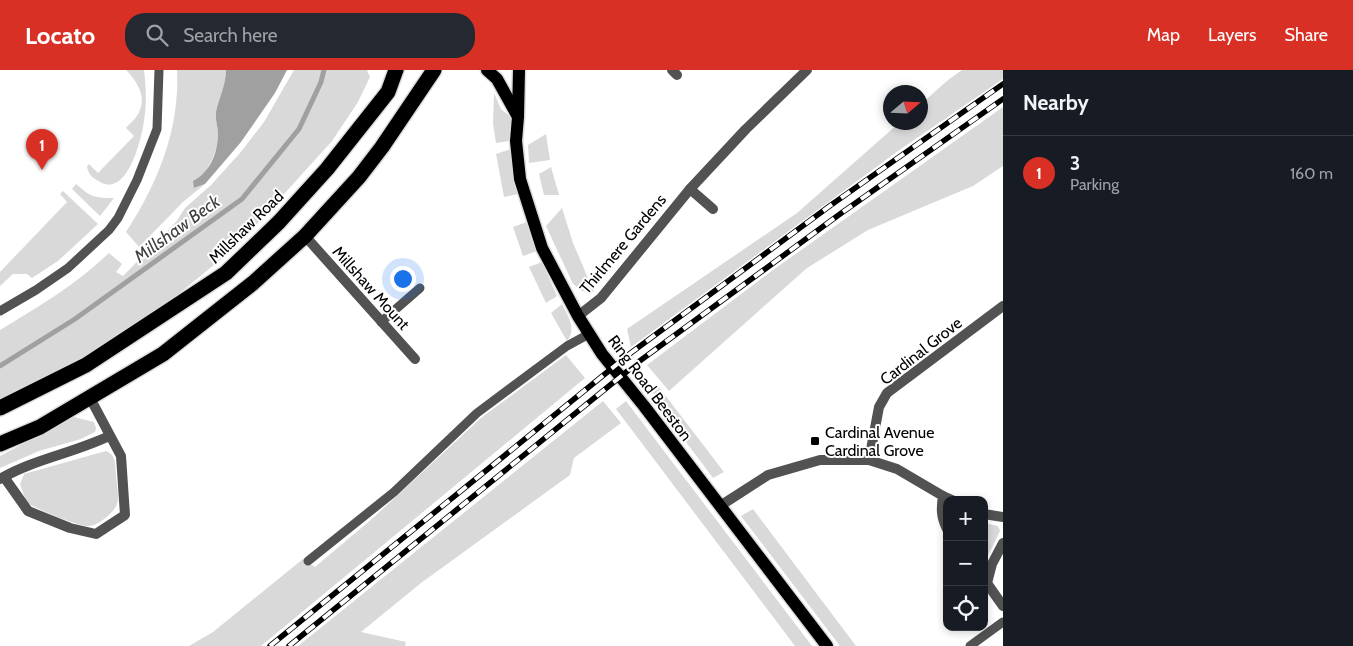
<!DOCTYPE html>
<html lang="en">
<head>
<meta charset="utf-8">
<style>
  :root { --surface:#171b24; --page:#242831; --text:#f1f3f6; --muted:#9ea1a6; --line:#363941; --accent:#d93025 }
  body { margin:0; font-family:Cabin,sans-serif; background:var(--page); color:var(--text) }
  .controls { position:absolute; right:15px; bottom:15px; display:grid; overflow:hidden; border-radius:10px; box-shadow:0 2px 8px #0003 }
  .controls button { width:45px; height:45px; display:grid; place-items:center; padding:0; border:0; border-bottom:1px solid var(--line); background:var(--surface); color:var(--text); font:25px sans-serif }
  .compass { position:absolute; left:883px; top:15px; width:45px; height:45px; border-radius:50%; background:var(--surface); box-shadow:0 2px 8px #0003; rotate:71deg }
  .you { position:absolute; left:402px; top:208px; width:18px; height:18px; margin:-12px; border:4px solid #fff; border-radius:50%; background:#1a73e8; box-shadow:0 0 0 8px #1a73e833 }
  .badge { display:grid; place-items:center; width:32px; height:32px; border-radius:50%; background:var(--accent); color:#fff; font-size:16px; font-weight:700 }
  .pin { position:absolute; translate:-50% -41px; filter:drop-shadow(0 1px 2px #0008) }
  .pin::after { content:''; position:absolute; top:26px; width:18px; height:15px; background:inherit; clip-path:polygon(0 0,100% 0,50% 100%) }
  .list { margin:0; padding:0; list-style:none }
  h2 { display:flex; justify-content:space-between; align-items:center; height:65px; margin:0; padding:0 20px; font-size:21px }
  h2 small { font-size:16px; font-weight:400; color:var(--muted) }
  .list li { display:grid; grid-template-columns:32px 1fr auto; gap:15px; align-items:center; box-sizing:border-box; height:75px; padding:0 20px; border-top:1px solid var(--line) }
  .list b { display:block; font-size:19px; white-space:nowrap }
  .list p { margin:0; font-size:16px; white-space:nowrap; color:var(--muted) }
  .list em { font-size:16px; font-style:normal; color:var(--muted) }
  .icon { flex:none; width:28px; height:28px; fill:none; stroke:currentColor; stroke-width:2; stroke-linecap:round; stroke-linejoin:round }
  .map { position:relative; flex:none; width:1003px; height:576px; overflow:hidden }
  header { display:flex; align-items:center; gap:30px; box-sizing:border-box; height:70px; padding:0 25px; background:var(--accent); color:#fff }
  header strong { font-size:24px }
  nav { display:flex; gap:28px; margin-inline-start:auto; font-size:18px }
  .search { width:350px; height:45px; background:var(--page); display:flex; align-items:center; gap:12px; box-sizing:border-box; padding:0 18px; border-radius:20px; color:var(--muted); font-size:19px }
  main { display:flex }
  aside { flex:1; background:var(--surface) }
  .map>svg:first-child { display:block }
  .green { fill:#d9d9d9 }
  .water { fill:#a0a0a0 }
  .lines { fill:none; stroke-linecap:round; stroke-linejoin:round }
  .stream { stroke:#a0a0a0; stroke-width:5 }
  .primary-casing { stroke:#dbdbdb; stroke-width:15 }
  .highway-casing { stroke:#dbdbdb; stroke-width:18 }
  .lane { stroke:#525252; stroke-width:9 }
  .street { stroke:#525252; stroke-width:10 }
  .primary { stroke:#000; stroke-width:12 }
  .highway { stroke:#000; stroke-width:15 }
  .rail-casing { stroke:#000; stroke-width:5.5 }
  .rail { stroke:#fff; stroke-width:4; stroke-dasharray:11; stroke-linecap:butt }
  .poi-dot { fill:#000; stroke:#fff; stroke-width:2 }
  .labels { text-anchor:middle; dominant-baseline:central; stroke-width:4; stroke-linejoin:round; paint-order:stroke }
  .street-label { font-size:16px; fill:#000; stroke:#fff }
  .poi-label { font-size:16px; fill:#000; stroke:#fff; text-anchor:start }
  .water-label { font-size:18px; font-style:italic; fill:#414141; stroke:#fff }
</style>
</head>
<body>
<header>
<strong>Locato</strong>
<div class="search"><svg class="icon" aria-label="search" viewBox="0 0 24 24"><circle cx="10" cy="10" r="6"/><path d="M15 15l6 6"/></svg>Search here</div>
<nav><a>Map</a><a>Layers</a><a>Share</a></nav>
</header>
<main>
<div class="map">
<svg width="1003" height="576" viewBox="0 0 1003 576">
  <rect width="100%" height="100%" fill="#fff"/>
  <g class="green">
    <path d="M126,0H144C146,17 147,34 144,50C142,68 128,125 102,113C94,109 89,106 87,97L89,94L98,103L134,66L126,58C130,53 137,48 139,42C147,27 137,11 126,0Z"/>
    <path d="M177,0H226C226,15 220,27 216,42C215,50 218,57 218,65C217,88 206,100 195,118L205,114L183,132L139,177L126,162C158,113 180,59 177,0Z"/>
    <path d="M294,0H367L370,7L358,32L332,71L237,176L165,235L94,281L0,330V260C38,237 77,214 109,183L122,194L116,202L123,206L176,152L185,138L211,115L240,83L264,52Z"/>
    <path d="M962,0H1003V9L898,81L631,277L627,259L797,143L899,53L921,52V34L948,10Z"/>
    <path d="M494,23L501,39L511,47L509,71L496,73L493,54Z"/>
    <path d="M1003,37V96L973,116L868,160L807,198L669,321L647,295L773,200Z"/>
    <path d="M546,64L550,90L529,93L528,75Z"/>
    <path d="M511,79L513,102L518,124L504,127L496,84Z"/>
    <path d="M551,97L559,125H544L539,104Z"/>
    <path d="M76,114C91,127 94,128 114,128L100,146L72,119Z"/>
    <path d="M63,121L98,154L58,191L32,208L27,204H13L0,216V202L67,132L60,124Z"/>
    <path d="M562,138L573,173L594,222L582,221L573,214L546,156Z"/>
    <path d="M527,152L537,181L523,186L513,157Z"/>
    <path d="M542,192L557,226L546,233L529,197Z"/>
    <path d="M562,234C568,246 577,259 567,271L551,243Z"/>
    <path d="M566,285L585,308L261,576H189L213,562L303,489L315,497L373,448L481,348Z"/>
    <path d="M648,315L658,316L724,402L713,408L680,364Z"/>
    <path d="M603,331L621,353L574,388L570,405L421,513L361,562L406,572L405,576H298Z"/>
    <path d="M626,331L812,576H795L616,339Z"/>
    <path d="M74,347L94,352L96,358L95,362L81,369L39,381L0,398V386Z"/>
    <path d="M106,381C116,385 115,394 116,403C116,412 120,426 117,434C114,443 97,457 87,456C78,456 33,438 27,432C24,427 22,419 20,414L24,404Z"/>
    <path d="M753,439L856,576H840L741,446Z"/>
    <path d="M984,453L998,456L1000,461C996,469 990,484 984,490Z"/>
  </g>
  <path class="water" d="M226,0H287L275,23L241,72L205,114L194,118L193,111C210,102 217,85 218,65C218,57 215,50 216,42C219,28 226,15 226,0Z"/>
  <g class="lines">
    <path class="stream" d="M0,296L75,249L242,129L299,59L321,12L324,0"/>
    <defs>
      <g id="primary">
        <path d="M487,0L497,9L517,45"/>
        <path d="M519,0L518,47L516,71L520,109L542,178L578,246L602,284L644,336L827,576"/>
      </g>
      <g id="highway">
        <path d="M0,338L86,295L226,203L279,152L327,99L388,22L396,0"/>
        <path d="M0,374L40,357L163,284L253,213L305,166L359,107L382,77L434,0"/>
      </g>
    </defs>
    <use href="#primary" class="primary-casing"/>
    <use href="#highway" class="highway-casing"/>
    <g class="lane">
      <path d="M0,241L36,220L68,198L109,160L118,148L137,110L157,59L159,0"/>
      <path d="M381,252L420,218"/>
      <path d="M308,491L394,422L477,343L567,276L589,264"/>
      <path d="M970,576L1003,552"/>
    </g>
    <g class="street">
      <path d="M672,0L677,5"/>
      <path d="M690,119L713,139"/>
      <path d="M305,166L415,289"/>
      <path d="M578,246L601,228L690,119L746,59L807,0"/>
      <path d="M869,390L879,337L887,323L1003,236"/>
      <path d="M4,407L28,441L70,458L96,464L125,445L121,386L89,326"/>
      <path d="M0,409C34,389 74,383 109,366"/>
      <path d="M943,426C941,439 941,447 947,459"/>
      <path d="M720,436L768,405L820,390H869L897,399L943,426L952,430"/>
      <path d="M984,444L1003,447"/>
      <path d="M984,509L1003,536"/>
      <path d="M987,513L992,494L1003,473"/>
    </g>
    <use href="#primary" class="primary"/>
    <use href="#highway" class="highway"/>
    <defs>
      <g id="rail">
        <path d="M270,576L632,282L831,135L1003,14"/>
        <path d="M289,576L641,290L840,144L1003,29"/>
      </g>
    </defs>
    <use href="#rail" class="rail-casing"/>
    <use href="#rail" class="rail"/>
  </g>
  <rect class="poi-dot" x="810" y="366" width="10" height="10" rx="2.5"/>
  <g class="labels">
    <g class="street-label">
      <text transform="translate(246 157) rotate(-44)">Millshaw Road</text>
      <text transform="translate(623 174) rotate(-50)">Thirlmere Gardens</text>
      <text transform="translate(371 218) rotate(48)">Millshaw Mount</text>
      <text transform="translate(921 281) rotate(-38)">Cardinal Grove</text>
      <text transform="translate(650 318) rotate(53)">Ring Road Beeston</text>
    </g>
    <g class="poi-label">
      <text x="825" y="362">Cardinal Avenue<tspan x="825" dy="18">Cardinal Grove</tspan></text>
    </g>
    <g class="water-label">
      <text transform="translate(177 159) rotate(-36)">Millshaw Beck</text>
    </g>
  </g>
</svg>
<div class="controls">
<button>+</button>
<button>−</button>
<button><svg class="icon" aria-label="locate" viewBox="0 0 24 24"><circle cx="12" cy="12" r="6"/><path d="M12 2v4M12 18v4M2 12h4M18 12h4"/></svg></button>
</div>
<svg class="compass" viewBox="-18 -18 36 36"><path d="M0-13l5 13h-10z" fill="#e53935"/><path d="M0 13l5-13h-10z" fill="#9ea1a6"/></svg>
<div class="you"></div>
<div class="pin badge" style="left:42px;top:100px">1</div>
</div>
<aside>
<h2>Nearby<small></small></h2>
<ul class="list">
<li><span class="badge">1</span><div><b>3</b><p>Parking</p></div><em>160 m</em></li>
</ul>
</aside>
</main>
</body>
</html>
